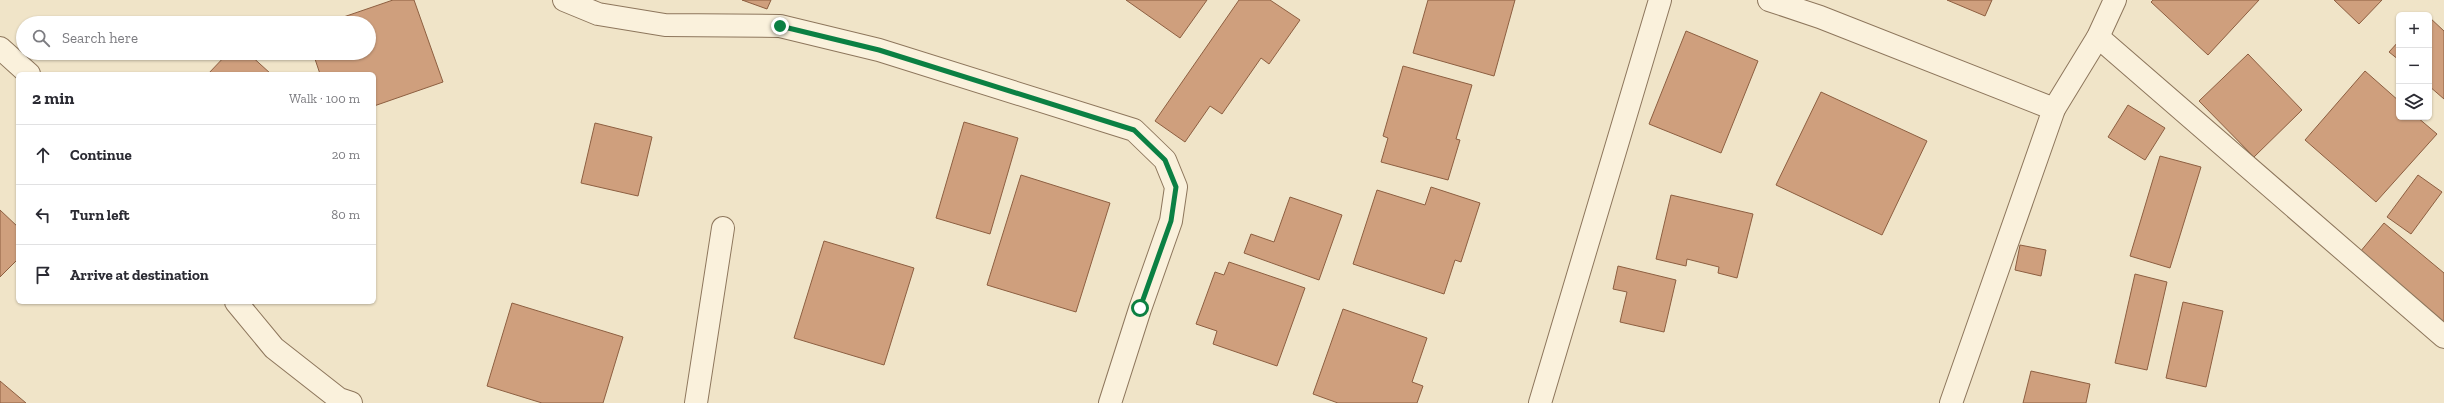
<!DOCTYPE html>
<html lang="en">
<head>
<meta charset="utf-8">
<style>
  :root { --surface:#fff; --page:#f7f7f7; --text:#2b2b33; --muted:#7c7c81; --line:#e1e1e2 }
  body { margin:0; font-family:"Zilla Slab",serif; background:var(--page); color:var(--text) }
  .controls { position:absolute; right:12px; top:12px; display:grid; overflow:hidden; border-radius:6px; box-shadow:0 1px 3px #0004 }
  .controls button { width:36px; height:36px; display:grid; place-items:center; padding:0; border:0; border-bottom:1px solid var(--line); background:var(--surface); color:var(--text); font:20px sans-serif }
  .stop { position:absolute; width:12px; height:12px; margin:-9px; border:3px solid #0b8043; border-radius:50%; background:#fff }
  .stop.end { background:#0b8043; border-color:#fff; box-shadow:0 1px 4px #0008 }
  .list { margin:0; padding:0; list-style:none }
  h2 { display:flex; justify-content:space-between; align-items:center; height:52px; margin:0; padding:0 16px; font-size:17px }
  h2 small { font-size:13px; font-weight:400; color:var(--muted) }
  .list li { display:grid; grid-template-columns:26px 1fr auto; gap:12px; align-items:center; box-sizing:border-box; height:60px; padding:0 16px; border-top:1px solid var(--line) }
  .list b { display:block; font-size:15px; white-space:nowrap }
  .list em { font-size:13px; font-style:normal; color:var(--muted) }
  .icon { flex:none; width:22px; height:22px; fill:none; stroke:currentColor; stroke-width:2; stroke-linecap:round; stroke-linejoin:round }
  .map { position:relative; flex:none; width:2444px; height:403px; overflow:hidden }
  .search { position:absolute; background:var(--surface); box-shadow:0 1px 3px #0004; left:16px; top:16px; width:360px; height:44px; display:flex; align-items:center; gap:10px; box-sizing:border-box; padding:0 14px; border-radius:22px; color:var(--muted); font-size:15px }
  .panel { position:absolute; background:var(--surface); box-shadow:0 1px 3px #0004; left:16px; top:72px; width:360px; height:232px; border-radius:6px }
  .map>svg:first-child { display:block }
  .building { fill:#cf9f7d; stroke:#8d5f41 }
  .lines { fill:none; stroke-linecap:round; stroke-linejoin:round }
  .minor-casing { stroke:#8d765c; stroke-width:24 }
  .minor { stroke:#faf1dc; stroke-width:22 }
  .route { stroke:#0b8043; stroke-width:5 }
</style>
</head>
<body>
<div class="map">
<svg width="2444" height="403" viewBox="0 0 2444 403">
  <rect width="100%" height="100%" fill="#f0e4c8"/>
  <g class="building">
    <path d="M393,0H414L443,82L374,106V74H320L313,53H369V23H326Z"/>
    <path d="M742,0H771L767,9Z"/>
    <path d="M1126,0H1207L1180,38Z"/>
    <path d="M1239,0H1270L1300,20L1269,64L1261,58L1222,114L1210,106L1185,142L1155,121Z"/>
    <path d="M1428,0H1515L1494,76L1413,53Z"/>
    <path d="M1947,0H1992L1985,16Z"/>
    <path d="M2153,0H2259L2208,55L2151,2Z"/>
    <path d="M2334,0H2382L2359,24Z"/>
    <path d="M2429,17L2444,31V99L2429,86Z"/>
    <path d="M1686,31L1758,61L1721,153L1649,124Z"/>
    <path d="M2399,41V60L2389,52Z"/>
    <path d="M228,53H248L271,74H208Z"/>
    <path d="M2248,54L2302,110L2254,157L2199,101Z"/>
    <path d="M1403,66L1472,85L1456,139L1460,140L1448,180L1381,162L1388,138L1383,136Z"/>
    <path d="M2365,71L2399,101V117H2417L2437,134L2376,202L2305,140Z"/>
    <path d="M1821,92L1927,141L1882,235L1776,185Z"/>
    <path d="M2128,105L2165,128L2145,160L2108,137Z"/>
    <path d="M964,122L1018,138L990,234L936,218Z"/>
    <path d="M595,123L652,137L638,196L581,183Z"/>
    <path d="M2160,156L2201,167L2170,268L2130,256Z"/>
    <path d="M1021,175L1110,203L1076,312L987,285Z"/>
    <path d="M2418,175L2442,192L2411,234L2387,217Z"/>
    <path d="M1431,187L1480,203L1461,262L1455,260L1444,294L1353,264L1377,190L1425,205Z"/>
    <path d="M1671,195L1753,214L1737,278L1718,273L1719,267L1687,259L1686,266L1656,259Z"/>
    <path d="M1290,197L1342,215L1319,280L1244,253L1251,234L1274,242Z"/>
    <path d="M0,210L18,227V259L0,277Z"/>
    <path d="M2384,223L2444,273V322L2360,252Z"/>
    <path d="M824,241L914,268L884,365L794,338Z"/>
    <path d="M2020,245L2046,250L2041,276L2015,270Z"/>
    <path d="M1229,262L1305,288L1277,366L1213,344L1217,331L1196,324L1215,272L1224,275Z"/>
    <path d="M1618,266L1676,280L1664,332L1620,322L1627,292L1613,289Z"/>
    <path d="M2135,274L2167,282L2147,370L2115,363Z"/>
    <path d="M2183,302L2223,311L2206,387L2166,378Z"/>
    <path d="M512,303L623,337L603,403H542L487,386Z"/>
    <path d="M1343,309L1427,338L1412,382L1423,386L1417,403H1338L1313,394Z"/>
    <path d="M2031,371L2090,384L2086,403H2023Z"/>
    <path d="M0,381L26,403H0Z"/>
  </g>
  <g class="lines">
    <defs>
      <g id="minor">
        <path d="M564,0L598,14L665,25L780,26L879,50L1134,130L1165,160L1176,187L1171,221L1140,309L1110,403"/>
        <path d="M1769,0L1820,17L2054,109"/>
        <path d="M2098,37L2444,337"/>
        <path d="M0,48L29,74"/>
        <path d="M236,302L274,348L339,399L351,403"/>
        <path d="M696,403L723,228"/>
        <path d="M1540,403L1660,0"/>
        <path d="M1951,403L2054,109L2098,37L2115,0"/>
      </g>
    </defs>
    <use href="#minor" class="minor-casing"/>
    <use href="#minor" class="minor"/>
  </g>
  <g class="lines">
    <path class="route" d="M780,26L879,50L1134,130L1165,160L1176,187L1171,221L1140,308"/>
  </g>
</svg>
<div class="controls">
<button>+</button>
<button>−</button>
<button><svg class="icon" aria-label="layers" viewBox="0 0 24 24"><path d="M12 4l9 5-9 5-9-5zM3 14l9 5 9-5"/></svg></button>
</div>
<div class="stop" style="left:1140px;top:308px"></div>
<div class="stop end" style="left:780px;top:26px"></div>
<div class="search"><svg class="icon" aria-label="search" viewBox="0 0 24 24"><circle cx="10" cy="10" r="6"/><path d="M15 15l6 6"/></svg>Search here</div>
<section class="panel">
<h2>2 min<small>Walk · 100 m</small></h2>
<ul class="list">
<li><svg class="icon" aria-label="ahead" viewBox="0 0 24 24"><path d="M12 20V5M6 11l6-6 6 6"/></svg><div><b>Continue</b></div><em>20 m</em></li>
<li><svg class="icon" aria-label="left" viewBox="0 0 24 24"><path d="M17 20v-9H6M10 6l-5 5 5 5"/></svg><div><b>Turn left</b></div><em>80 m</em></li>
<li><svg class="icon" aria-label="arrive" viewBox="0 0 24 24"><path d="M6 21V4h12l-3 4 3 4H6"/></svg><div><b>Arrive at destination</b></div></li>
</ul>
</section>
</div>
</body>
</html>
